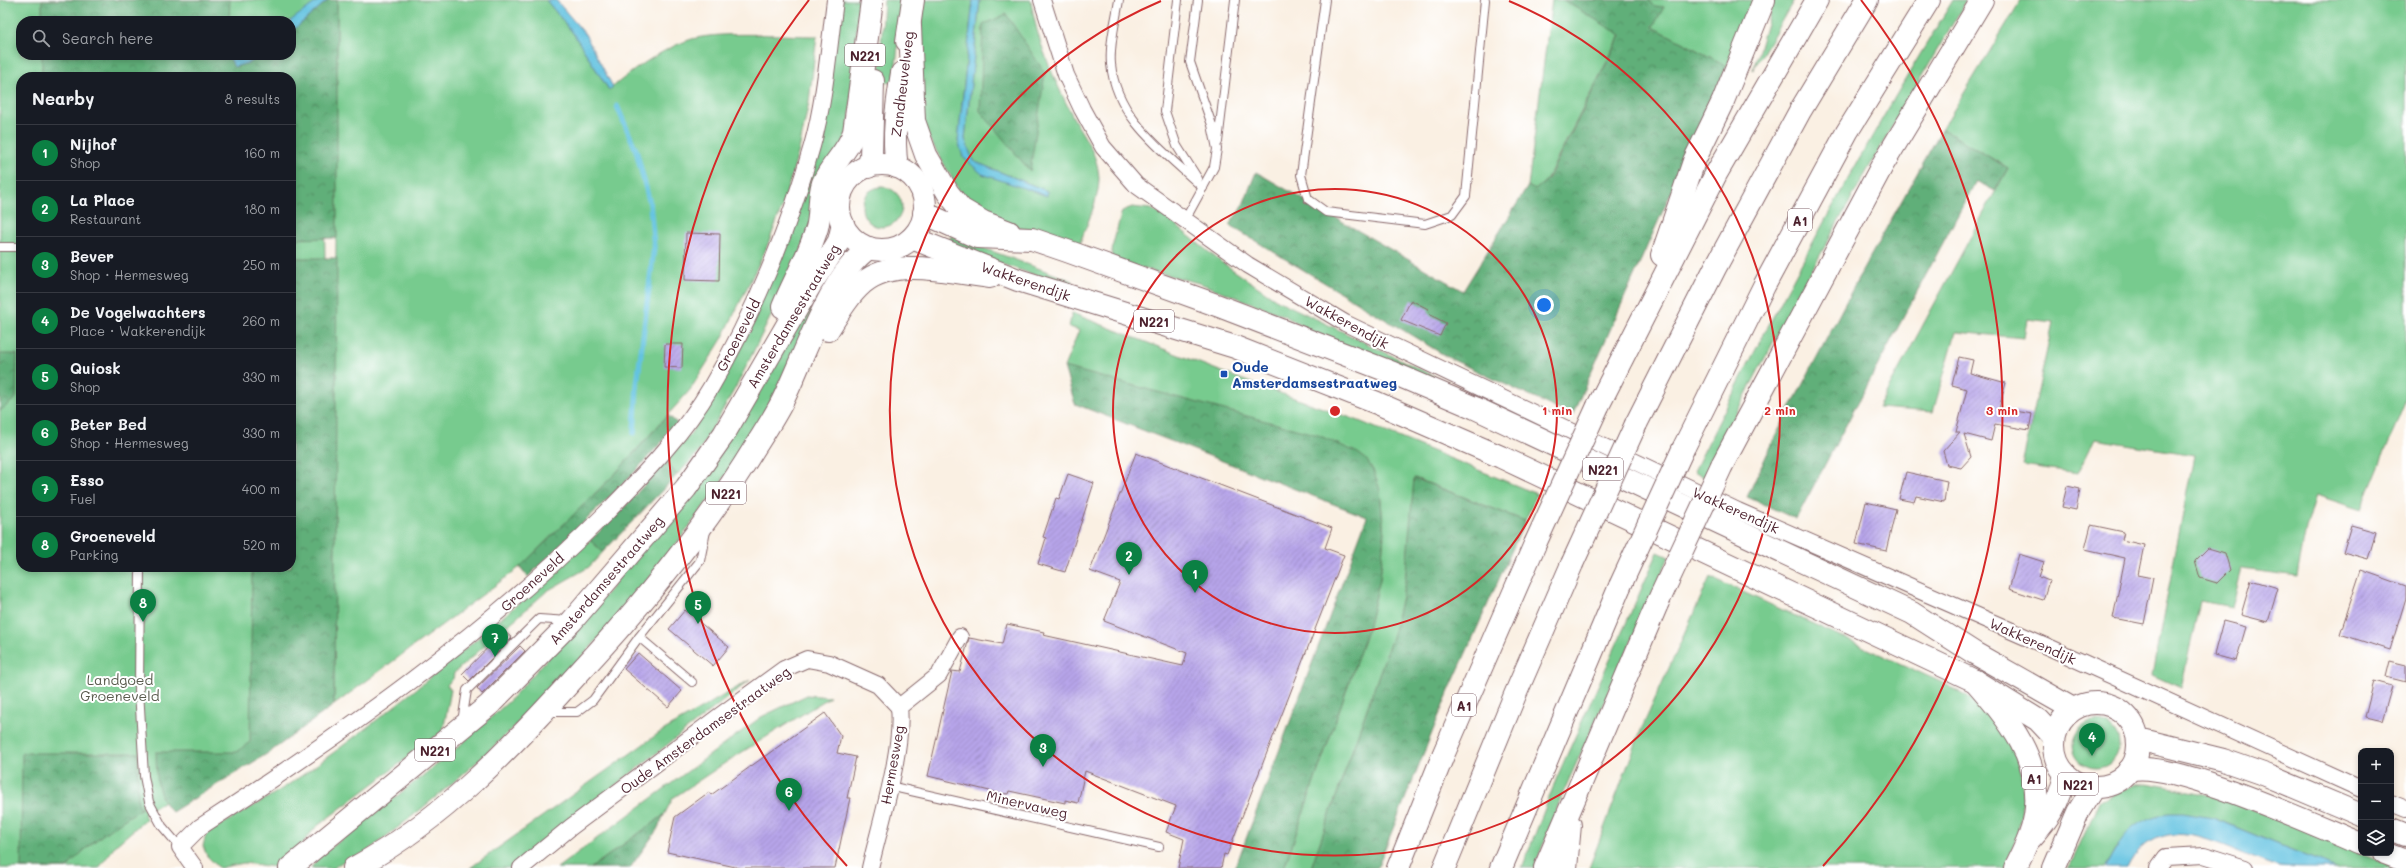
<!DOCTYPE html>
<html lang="en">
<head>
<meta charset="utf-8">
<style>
  :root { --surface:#171b24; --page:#242831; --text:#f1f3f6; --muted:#9ea1a6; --line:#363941; --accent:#0b8043 }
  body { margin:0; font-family:Mali,sans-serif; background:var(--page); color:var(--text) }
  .controls { position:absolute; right:12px; bottom:12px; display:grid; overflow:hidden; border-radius:8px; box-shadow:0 2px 6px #0003 }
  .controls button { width:36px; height:36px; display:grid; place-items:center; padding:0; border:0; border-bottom:1px solid var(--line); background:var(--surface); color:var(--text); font:20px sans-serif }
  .you { position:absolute; left:1544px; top:305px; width:14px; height:14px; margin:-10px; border:3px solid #fff; border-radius:50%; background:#1a73e8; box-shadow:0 0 0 6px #1a73e833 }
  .badge { display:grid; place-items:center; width:26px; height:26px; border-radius:50%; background:var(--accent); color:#fff; font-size:13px; font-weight:700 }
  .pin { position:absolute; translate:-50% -33px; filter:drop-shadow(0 1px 2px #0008) }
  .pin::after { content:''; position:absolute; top:21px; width:14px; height:12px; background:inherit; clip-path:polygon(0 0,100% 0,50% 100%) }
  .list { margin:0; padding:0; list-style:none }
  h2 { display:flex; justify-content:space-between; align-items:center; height:52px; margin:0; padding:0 16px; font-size:17px }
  h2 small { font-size:13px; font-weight:400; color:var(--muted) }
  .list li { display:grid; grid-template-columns:26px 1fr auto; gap:12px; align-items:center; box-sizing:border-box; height:56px; padding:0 16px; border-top:1px solid var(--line) }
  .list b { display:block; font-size:15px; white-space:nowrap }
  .list p { margin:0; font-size:13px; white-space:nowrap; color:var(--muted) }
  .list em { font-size:13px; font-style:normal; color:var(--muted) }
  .icon { flex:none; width:22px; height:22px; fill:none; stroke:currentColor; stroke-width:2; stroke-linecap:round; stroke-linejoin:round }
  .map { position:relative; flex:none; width:2406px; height:868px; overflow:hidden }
  .search { position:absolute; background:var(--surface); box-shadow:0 2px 6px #0003; left:16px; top:16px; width:280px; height:44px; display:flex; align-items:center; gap:10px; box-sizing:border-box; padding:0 14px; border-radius:16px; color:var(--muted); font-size:15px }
  .panel { position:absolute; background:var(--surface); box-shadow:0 2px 6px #0003; left:16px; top:72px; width:280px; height:500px; border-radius:16px }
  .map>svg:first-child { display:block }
  .green { fill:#77cb8e; stroke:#60755c; fill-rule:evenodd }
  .forest { fill:url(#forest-crowns); stroke:#566752 }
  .water { fill:#63c3e1; stroke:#567186 }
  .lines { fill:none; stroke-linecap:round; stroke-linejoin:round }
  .stream { stroke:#63c3e1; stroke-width:5.5 }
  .building { fill:url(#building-hatch) }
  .lane-casing { stroke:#88686b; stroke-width:10 }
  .street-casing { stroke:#88686b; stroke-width:18 }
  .secondary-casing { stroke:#88686b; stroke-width:24 }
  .primary-casing { stroke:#88686b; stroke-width:24 }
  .highway-casing { stroke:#88686b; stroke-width:24 }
  .lane { stroke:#fff; stroke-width:8 }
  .street { stroke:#fff; stroke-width:16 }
  .secondary { stroke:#fff; stroke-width:22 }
  .primary { stroke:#fff; stroke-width:22 }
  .highway { stroke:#fff; stroke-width:22 }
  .highway-bridge-casing { stroke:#88686b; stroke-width:24; stroke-linecap:butt }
  .highway-bridge { stroke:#fff; stroke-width:22 }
  .ring { fill:none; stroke:#d62828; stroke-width:2 }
  .transit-dot { fill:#1a4fb4; stroke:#fff; stroke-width:1.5 }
  .labels { text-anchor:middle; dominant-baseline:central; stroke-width:4; stroke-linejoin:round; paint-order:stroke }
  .shield { fill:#fff; stroke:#80626b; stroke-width:1 }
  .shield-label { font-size:13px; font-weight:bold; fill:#4a1f2b }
  .street-label { font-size:14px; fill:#4a1f2b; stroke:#fff }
  .transit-label { font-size:14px; font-weight:bold; fill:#164399; stroke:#fff; text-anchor:start }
  .park-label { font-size:14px; fill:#5a5b4e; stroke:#fff }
  .centre { fill:#d62828; stroke:#fff; stroke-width:2 }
  .ring-label { font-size:12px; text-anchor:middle; font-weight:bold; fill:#d62828; stroke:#fff; stroke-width:4; stroke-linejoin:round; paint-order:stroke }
</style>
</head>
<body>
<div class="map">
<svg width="2406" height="868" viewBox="0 0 2406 868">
  <defs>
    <pattern id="forest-crowns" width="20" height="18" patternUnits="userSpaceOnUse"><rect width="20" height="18" fill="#61af79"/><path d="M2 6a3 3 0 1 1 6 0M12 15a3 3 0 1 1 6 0" fill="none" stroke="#528e63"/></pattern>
    <pattern id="building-hatch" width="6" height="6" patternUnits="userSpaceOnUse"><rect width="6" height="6" fill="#b7a5ea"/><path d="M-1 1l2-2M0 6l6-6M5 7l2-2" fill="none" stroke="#9786be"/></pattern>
  </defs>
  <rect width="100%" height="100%" fill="#fff"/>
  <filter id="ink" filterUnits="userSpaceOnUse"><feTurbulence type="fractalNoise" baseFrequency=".025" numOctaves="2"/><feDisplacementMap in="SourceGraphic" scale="8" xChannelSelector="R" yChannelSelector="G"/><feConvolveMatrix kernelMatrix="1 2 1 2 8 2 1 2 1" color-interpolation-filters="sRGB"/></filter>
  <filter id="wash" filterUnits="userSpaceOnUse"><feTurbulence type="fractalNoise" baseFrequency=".012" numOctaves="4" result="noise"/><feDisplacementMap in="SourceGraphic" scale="16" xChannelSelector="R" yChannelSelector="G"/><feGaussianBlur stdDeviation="0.9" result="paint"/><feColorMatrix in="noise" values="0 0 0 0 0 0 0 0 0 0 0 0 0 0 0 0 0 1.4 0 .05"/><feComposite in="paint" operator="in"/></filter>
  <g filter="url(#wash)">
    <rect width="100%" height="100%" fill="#faf0e3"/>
    <g class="green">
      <path d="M0,0H322L330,696L144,814L146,819L116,845L99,868H0ZM21,21H291V55H21ZM21,77H291V567H21Z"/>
      <path d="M337,0H546L573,33L609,90C633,70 657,52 686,41C713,30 785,36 817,36L809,102L799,150L783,205L766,249L722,339L690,390L615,474L520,567L334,705Z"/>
      <path d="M841,0H859L849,127L793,271L737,385L698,453L677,475L666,461L691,433L743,341L788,239Z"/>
      <path d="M884,0H903L894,83L879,82Z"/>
      <path d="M924,0H973L958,141L982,174L1047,191L973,161L965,139L980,0H1031C1036,40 1054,79 1072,115C1083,137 1098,152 1099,179C1099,201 1085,227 1078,249L978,212L964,199L923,128L916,62Z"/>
      <path d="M1552,0H1563L1621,34L1547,179L1535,191L1528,186Z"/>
      <path d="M1648,0H1753L1727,66L1653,27L1655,6Z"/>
      <path d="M1774,0H1794L1753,70Z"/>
      <path d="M1953,0H1967C1873,156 1785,314 1704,477L1694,471C1774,310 1859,153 1953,0Z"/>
      <path d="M2021,0H2406V400L2361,510L2316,495L2306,529L2297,576L2242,569L2232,607L2200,601L2181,688L2152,675L2194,455L2095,439L2078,473L2022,465L2053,322L2027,319L2024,338L1956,332L1933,412L1878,408L2008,168L1942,129Z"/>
      <circle cx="882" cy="207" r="20"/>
      <path d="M1132,207L1151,209L1163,215L1220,261L1277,300L1434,376L1445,387L1332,344L1285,316L1202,284L1111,260L1113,244L1122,211Z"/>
      <path d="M951,236L1073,281L1071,287L947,246Z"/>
      <path d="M804,305L816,312C791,362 767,413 736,460C665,567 573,675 478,761C443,792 407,821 370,849C359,858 344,858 334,868H311L318,858L449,755L508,702L610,590Z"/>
      <path d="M1072,313L1240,379L1354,419L1537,494L1525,521L1415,478L1405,583L1394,632L1311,868H1284L1369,625L1380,579L1384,535L1380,491L1064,367L1079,330L1069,327Z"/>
      <path d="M590,540L603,552L589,567L547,591L454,673L453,679L447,685L451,690L443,731L316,827L294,853L276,867L244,863L219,868L207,856L203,846L206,834C239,814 273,796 304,774C405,702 499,622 590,540Z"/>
      <path d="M1658,552L1669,557L1563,793L1534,868H1522L1557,777Z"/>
      <path d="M1710,577L1943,683C1954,689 1965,694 1975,701C2031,742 2033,811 2004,868H1589L1641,730Z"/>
      <path d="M750,680L510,868H470L659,733Z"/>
      <path d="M807,695L830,697L728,761L673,798L664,815L591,868H557L761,717Z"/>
      <circle cx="2096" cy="745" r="23"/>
      <path d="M2148,783L2230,799L2398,868H2336L2213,818L2116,847L2105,868H2069L2099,802L2136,784Z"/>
    </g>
    <g class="forest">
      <path d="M42,0H230L229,21H42Z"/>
      <path d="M328,0H337V238L291,239V77H42V55H229L234,67L251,62L261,55H291V32Z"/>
      <path d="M1563,0H1648L1655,6L1664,7L1653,27L1727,66L1572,416L1449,358L1229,225L1242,207L1256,172L1463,291L1528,186L1535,190L1548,179L1621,35Z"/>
      <path d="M1006,14L1045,73L1030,171L980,111L983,25Z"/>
      <path d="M1942,129L2008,168L1995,191L1976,181L1796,519L1747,497L1775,437L1861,273Z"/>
      <path d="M291,258H337L334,705L270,752L172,812C155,797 157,773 156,752H236L250,742L252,567H291Z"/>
      <path d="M0,354H17L16,398L0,411Z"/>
      <path d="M1064,367L1318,435L1358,453L1366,459L1373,470L1380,490L1384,535L1380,579L1369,625L1284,868H1235L1367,517L1075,404Z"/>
      <path d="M668,415L678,424L631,476L528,577L520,567L615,474Z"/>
      <path d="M666,461L677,475L603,552L590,540L615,517Z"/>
      <path d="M1414,478L1525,521L1449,691L1377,868H1311L1394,632L1405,583Z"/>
      <path d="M22,753H138V802L141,809C113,826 89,843 67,868H21Z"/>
      <path d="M664,815L657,830L630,868H591Z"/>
    </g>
    <g class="water">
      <path d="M319,0H328L291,32L290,21Z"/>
      <path d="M546,0H556L585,34L613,87L609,90L573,33Z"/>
      <path d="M973,0H980L965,139L973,161L1047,191V196L982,174L963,157L958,141Z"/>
      <path d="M232,55H261L251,62L234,67L229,56Z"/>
      <path d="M2169,813H2183L2213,818L2336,868C2320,868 2293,868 2279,867C2230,854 2162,800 2128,868H2105C2121,837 2132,819 2169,813Z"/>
    </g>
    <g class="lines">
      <path class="stream" d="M617,106L636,150L650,204L654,247L637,385L634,433"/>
    </g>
    <g id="blocks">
      <g class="building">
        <path d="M686,233L720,234L719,281L685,280Z"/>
        <path d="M1411,300L1428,309L1430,315L1446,323L1440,336L1401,320Z"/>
        <path d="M665,344H683L682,368L664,367Z"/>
        <path d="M1959,357L1973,360L1970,373L2006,383L1999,408L2032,414L2029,430L1995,424L1991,441L1964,434L1971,457L1961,468L1947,465L1943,451L1960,432H1956L1967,389L1952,385Z"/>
        <path d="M1136,453L1332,528L1325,548L1344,555L1227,855L1224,854L1221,868H1178L1184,839L1166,832L1176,806L1085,771L1078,803L1065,800V803L1009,791L1008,794L998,793L928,776L952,671L960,672L969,638L1002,644L1007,624L1044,632L1043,635L1183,666L1187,653L1104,621L1120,582L1090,571Z"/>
        <path d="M1906,472L1947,481L1944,502L1916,496L1914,502L1899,499Z"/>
        <path d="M1068,474L1094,483L1065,572L1038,564L1046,538L1043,537L1056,498L1059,499Z"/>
        <path d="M2067,486L2080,489L2076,510L2062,507Z"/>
        <path d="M1866,502L1896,509L1886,551L1856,544Z"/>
        <path d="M2091,525L2124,532L2122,540L2144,545L2138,575L2153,578L2144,624L2113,618L2125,558L2085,549Z"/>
        <path d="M2351,525L2376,532L2368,559L2343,552Z"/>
        <path d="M2208,548L2225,553L2230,570L2217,583L2200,578L2195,561Z"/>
        <path d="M2019,554L2044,562L2039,577L2049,581L2043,600L2009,589Z"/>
        <path d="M2361,570L2406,586V598L2390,650L2340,634Z"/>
        <path d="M2251,580L2278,588L2268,622L2241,615Z"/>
        <path d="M685,610L729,647L713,666L669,629Z"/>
        <path d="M2223,621L2246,627L2236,661L2214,655Z"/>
        <path d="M504,631L512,638L469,681L462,674Z"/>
        <path d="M520,646L525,651L482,694L477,688Z"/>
        <path d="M638,653L682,691L668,707L624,669Z"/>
        <path d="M2390,661L2406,665V682L2386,677Z"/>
        <path d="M2374,681L2392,686L2382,721L2365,717Z"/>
        <path d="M825,713L841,736L837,753L856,757L847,798H850L835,868H740L667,852L675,817L709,792L711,795Z"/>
      </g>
    </g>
  </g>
  <g filter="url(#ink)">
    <use href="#blocks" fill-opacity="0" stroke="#88686b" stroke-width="1"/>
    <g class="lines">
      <defs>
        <g id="lane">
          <path d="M1119,0C1116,20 1109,44 1111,64C1116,119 1166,153 1203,188"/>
          <path d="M1178,0L1165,111L1177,146L1198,179"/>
          <path d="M1325,0L1301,175L1308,199L1326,212L1425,224L1452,215L1466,196L1485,0"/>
          <path d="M1218,142L1235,0"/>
          <path d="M1185,220L1214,167L1217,149L1212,125L1190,62L1198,0"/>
          <path d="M0,247H21"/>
          <path d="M140,567L139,690L144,776L149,802L162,826L180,847"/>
          <path d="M639,637L692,682"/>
          <path d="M549,712H577L593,700L639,637L700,561L706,531"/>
          <path d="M462,722L467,690L539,619L568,621"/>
          <path d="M889,786L1159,847"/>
        </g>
        <g id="street">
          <path d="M1042,0L1066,75L1082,109L1103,147L1136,185L1248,265L1345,323L1738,511L2053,649L2361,789"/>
          <path d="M2391,803L2406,809"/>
          <path d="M195,868L180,847L200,827C342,735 487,633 606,513C644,474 683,435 711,387C754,314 789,228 812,146C825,100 829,47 835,0"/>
          <path d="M521,868L571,827L721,715L784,669L807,659L829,663L878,685L899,707"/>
          <path d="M870,868C880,824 904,749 899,707L939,675L960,637"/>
          <path d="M2158,868L2166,857L2204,855L2245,868"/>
        </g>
        <g id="secondary">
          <path d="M2138,739L2223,760L2266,775L2361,815"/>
          <path d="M2129,770C2170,758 2316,826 2361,844"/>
          <path d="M2391,829L2406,835"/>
          <path d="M2385,853L2406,861"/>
        </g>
        <g id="primary">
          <path d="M910,26L914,121L926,155L948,193L961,209L983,222L1009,232"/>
          <path d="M907,41L913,0"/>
          <circle cx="882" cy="207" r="43"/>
          <path d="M868,167L871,157L873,81"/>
          <path d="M897,167C892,136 897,104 902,73"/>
          <path d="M924,213L977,237L1032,239L1067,251L1219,306L1393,373L1475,408L1912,613L1976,654L2073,709"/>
          <path d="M912,238L1018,280L1235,347L1377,403L1501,457L1975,681L2038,720L2054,737"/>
          <path d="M783,307C794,281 809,255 817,228C821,214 818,198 823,183C831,164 848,152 854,132L872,1"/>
          <path d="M828,330C838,314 848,296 863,283C895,256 952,273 990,277"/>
          <circle cx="2096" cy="745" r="42"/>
          <path d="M290,868L489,705L572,621L686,488L724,434L811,284L831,254L839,241L843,224"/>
          <path d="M354,868C441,822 511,748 576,676C642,605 705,529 755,447C764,433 773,419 781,404C803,362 829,275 869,248"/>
        </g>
        <g id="highway">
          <path d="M1662,255L1694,161L1723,101L1764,0"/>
          <path d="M1598,406L1716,174L1817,0"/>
          <path d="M1636,424L1715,268L1800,111L1867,0"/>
          <path d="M1684,447L1764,286L1847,132L1929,0"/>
          <path d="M1722,465L1883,164L1982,0"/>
          <path d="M1975,681C2008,719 2044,761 2035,816C2032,834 2023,852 2015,868"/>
          <path d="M2031,838C2049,818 2060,802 2065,774"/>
          <path d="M1398,868L1444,753L1535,544"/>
          <path d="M1444,868L1515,695L1572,564"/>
          <path d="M1501,868L1620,586"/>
          <path d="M1545,868L1657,604"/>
          <path d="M1566,868L1570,825"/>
          <path d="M2054,868L2078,812L2093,788"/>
        </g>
      </defs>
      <use href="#lane" class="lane-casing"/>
      <use href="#street" class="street-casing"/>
      <use href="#secondary" class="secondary-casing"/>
      <use href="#primary" class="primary-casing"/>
      <use href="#highway" class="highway-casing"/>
      <use href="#lane" class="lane"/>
      <use href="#street" class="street"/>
      <use href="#secondary" class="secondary"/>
      <use href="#primary" class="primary"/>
      <use href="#highway" class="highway"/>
      <defs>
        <g id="highway-bridge">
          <path d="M1535,544L1598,406"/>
          <path d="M1572,564L1636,424"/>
          <path d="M1620,586L1684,447"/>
          <path d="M1657,604L1722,465"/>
        </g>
      </defs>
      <use href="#highway-bridge" class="highway-bridge-casing"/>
      <use href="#highway-bridge" class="highway-bridge"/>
    </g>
  </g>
  <g class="ring">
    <circle cx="1335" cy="411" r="222"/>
    <path d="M1509 1A445 445 0 1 1 1161 1"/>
    <path d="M847 866A667 667 0 0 1 809 0M1861 0A667 667 0 0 1 1823 866"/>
  </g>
  <rect class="transit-dot" x="1220" y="370" width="8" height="8" rx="2"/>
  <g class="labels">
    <g class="shield">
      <rect x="845" y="44" width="40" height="22" rx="3"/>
      <rect x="1788" y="209" width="24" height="22" rx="3"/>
      <rect x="1134" y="310" width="40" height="22" rx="3"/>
      <rect x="1583" y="458" width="40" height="22" rx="3"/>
      <rect x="706" y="482" width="40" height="22" rx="3"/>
      <rect x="1452" y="694" width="24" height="22" rx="3"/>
      <rect x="415" y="739" width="40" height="22" rx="3"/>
      <rect x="2022" y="767" width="24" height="22" rx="3"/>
      <rect x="2058" y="773" width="40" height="22" rx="3"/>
    </g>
    <g class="shield-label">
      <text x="865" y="55">N221</text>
      <text x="1800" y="220">A1</text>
      <text x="1154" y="321">N221</text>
      <text x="1603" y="469">N221</text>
      <text x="726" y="493">N221</text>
      <text x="1464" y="705">A1</text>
      <text x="435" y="750">N221</text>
      <text x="2034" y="778">A1</text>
      <text x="2078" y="784">N221</text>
    </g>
    <g class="street-label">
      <text transform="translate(902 84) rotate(-83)">Zandheuvelweg</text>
      <text transform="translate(1026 281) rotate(19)">Wakkerendijk</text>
      <text transform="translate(793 316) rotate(-59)">Amsterdamsestraatweg</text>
      <text transform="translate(1347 322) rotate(29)">Wakkerendijk</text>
      <text transform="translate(738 335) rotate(-63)">Groeneveld</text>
      <text transform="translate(1736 510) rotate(24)">Wakkerendijk</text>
      <text transform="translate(606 580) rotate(-49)">Amsterdamsestraatweg</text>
      <text transform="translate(532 582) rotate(-42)">Groeneveld</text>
      <text transform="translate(2033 641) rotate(24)">Wakkerendijk</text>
      <text transform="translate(705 730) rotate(-36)">Oude Amsterdamsestraatweg</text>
      <text transform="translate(892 765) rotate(-80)">Hermesweg</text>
      <text transform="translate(1027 804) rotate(13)">Minervaweg</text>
    </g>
    <g class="transit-label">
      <text x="1232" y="366">Oude<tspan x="1232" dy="16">Amsterdamsestraatweg</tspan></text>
    </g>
    <g class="park-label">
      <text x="120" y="679">Landgoed<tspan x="120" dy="16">Groeneveld</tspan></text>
    </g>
  </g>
  <circle cx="1335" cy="411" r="6" class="centre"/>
  <g class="ring-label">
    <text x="1557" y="415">1 min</text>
    <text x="1780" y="415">2 min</text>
    <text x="2002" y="415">3 min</text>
  </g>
</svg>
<div class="controls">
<button>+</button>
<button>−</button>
<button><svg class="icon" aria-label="layers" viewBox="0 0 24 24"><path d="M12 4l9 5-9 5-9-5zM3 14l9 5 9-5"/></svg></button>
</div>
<div class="you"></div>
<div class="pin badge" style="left:1195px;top:593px">1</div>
<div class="pin badge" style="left:1129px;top:575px">2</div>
<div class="pin badge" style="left:1043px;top:767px">3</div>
<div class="pin badge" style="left:2092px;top:756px">4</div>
<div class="pin badge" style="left:698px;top:624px">5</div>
<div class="pin badge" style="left:789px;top:811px">6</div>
<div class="pin badge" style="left:495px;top:657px">7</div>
<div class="pin badge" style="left:143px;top:622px">8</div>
<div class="search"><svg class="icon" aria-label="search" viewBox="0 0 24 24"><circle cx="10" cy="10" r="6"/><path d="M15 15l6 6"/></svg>Search here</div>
<section class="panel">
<h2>Nearby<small>8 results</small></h2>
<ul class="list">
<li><span class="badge">1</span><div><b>Nijhof</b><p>Shop</p></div><em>160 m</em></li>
<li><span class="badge">2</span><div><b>La Place</b><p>Restaurant</p></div><em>180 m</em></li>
<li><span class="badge">3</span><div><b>Bever</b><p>Shop · Hermesweg</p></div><em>250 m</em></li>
<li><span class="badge">4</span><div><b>De Vogelwachters</b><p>Place · Wakkerendijk</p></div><em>260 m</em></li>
<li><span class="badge">5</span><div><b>Quiosk</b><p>Shop</p></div><em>330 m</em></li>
<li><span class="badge">6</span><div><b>Beter Bed</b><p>Shop · Hermesweg</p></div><em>330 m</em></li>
<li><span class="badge">7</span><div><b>Esso</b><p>Fuel</p></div><em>400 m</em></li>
<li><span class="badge">8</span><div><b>Groeneveld</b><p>Parking</p></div><em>520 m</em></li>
</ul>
</section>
</div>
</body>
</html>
